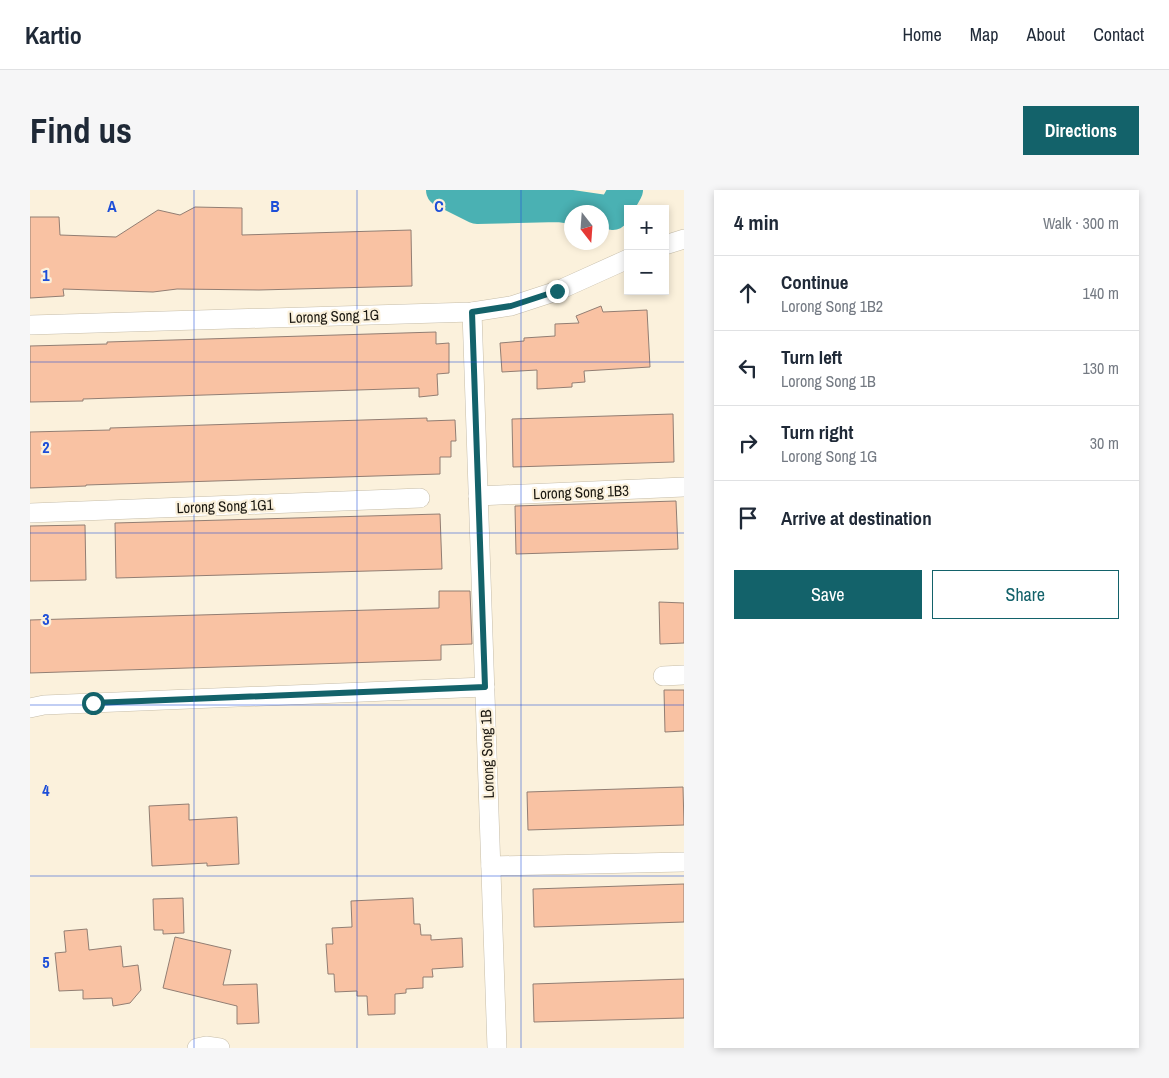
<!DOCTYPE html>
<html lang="en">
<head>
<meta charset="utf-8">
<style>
  :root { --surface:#fff; --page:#f6f6f7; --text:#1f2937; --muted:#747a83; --line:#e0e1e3; --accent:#13626a }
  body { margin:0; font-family:"Archivo Narrow",sans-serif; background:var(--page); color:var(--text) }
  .controls { position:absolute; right:15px; top:15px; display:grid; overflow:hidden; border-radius:0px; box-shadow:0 2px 8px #0003 }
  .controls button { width:45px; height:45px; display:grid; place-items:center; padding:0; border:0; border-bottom:1px solid var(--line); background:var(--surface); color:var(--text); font:25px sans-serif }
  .compass { position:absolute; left:534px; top:15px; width:45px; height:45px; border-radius:50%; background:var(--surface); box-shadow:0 2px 8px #0003; rotate:163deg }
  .stop { position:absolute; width:15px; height:15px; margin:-11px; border:4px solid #13626a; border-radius:50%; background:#fff }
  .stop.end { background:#13626a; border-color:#fff; box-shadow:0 1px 5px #0008 }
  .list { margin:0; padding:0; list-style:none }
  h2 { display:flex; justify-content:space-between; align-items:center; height:65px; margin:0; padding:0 20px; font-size:21px }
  h2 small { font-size:16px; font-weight:400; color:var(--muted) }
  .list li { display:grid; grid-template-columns:32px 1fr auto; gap:15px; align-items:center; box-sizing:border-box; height:75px; padding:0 20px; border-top:1px solid var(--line) }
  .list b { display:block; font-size:19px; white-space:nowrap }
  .list p { margin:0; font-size:16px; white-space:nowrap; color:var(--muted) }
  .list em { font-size:16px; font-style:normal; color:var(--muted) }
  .actions { display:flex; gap:10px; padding:15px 20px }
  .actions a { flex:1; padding:11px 0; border:1px solid var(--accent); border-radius:0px; text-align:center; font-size:18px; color:var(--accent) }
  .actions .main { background:var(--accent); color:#fff }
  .icon { flex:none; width:28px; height:28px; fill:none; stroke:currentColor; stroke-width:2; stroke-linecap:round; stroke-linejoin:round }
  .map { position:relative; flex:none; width:654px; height:858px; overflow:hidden; border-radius:0px }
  header { display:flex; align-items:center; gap:30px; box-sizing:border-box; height:70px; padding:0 25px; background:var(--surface); border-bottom:1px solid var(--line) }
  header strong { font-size:24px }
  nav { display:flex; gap:28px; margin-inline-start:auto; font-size:18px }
  .intro { display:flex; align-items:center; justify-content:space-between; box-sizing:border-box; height:120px; padding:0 30px }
  h1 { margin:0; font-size:35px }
  .button { padding:12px 22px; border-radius:0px; background:var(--accent); color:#fff; font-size:18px; font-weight:700 }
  main { display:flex; gap:30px; padding:0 30px }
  aside { flex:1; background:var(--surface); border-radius:0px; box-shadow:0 2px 8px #0003 }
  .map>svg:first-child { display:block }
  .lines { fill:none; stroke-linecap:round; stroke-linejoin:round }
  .river { stroke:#4ab1b3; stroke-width:34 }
  .building { fill:#f9c2a3; stroke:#927e73 }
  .street-casing { stroke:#c6bda9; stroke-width:20 }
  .street { stroke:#fff; stroke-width:19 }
  .route { stroke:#13626a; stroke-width:6 }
  .grid { fill:none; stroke:#1d4ed8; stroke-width:1; stroke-opacity:0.55 }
  .labels { text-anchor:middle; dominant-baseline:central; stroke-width:4.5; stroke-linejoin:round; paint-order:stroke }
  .street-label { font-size:15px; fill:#1b1811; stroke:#fbf1dc }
  .grid-label { font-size:16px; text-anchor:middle; font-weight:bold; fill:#1d4ed8; stroke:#fbf1dc; stroke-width:4.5; stroke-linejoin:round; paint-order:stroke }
</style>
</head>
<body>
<header>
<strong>Kartio</strong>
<nav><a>Home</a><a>Map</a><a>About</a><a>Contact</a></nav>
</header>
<div class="intro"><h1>Find us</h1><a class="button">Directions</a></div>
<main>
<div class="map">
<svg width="654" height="858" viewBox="0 0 654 858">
  <rect width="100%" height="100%" fill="#fbf1dc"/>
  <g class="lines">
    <path class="river" d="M413,0L447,17L528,15L583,23L596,0"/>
  </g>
  <g class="building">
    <path d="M165,17L212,18V45L381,40L382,96L229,100L147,99L123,102L33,99L34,106L0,108V27H29L30,45L86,47L128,20L150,25Z"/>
    <path d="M571,116L573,122L617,120L620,177L554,181L555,192L542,193V197L507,199V180L472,182L470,153L494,151V148L525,146V134L549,133L546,126Z"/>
    <path d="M406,142V154L419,153V183L407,184L408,205L389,207V198L53,209V211L0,212V156L77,154V152Z"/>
    <path d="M643,224L644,272L483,277L482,229Z"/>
    <path d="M397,228V231L425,230L426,251H421V267H410V284L56,295V296L0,298V242L80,240V238Z"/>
    <path d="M646,311L648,359L486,364L485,316Z"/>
    <path d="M410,324L412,379L86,388L85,333Z"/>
    <path d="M55,335L56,390L0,391V336Z"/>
    <path d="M409,401H440L442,454L411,455V470L0,483V430L409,418Z"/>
    <path d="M629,412L654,413V453L630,454Z"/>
    <path d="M634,500H654V541L635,542Z"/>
    <path d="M653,597L654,635L498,640L497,602Z"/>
    <path d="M159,614V630L207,627L209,674L177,676V673L122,676L119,616Z"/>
    <path d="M654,694V732L504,737L503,699Z"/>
    <path d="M153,708L154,743L133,744V740H124L123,709Z"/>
    <path d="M383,708L384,734H390L391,745H401V750L432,748L433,777L402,779L403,787H393V798L376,799V803L365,804V824L338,825L337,806H327V801L305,802L304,784H298L296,754H303L302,738L322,737L321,711Z"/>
    <path d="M57,739L59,760L91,756L93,777L108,775L111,800L100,813L83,816L82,808L53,809V800L29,801L25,763L36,762L34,741Z"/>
    <path d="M145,747L201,760L193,795L227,794L229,833L207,834V816L133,798Z"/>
    <path d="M654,789V828L504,832L503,794Z"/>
  </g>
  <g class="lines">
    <defs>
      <g id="street">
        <path d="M635,55L654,49"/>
        <path d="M442,122L467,858"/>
        <path d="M0,135L442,122L481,116L527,101L598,69"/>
        <path d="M448,306L654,297"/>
        <path d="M0,323L390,308"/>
        <path d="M633,486L654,485"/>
        <path d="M0,518L14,515L455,497"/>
        <path d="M461,676L654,672"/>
        <path d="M167,858L176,856L190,858"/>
      </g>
    </defs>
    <use href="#street" class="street-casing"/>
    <use href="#street" class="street"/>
  </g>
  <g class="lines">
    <path class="route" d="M63,513L455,497L442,122L481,116L527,101"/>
  </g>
  <path class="grid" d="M164,0V858M327,0V858M491,0V858M0,172H654M0,343H654M0,515H654M0,686H654"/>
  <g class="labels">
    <g class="street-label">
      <text transform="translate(304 126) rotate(-2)">Lorong Song 1G</text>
      <text transform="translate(551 302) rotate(-2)">Lorong Song 1B3</text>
      <text transform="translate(195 316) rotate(-2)">Lorong Song 1G1</text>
      <text transform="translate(457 564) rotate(-92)">Lorong Song 1B</text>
    </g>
  </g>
  <g class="grid-label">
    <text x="82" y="22">A</text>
    <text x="245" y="22">B</text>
    <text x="409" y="22">C</text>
    <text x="16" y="91">1</text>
    <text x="16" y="263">2</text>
    <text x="16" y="435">3</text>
    <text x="16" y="606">4</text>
    <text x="16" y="778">5</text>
  </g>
</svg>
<div class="controls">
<button>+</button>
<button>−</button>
</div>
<svg class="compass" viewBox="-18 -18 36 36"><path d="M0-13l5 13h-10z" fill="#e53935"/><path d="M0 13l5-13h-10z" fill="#747a83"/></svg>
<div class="stop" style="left:63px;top:513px"></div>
<div class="stop end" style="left:527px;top:101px"></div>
</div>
<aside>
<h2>4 min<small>Walk · 300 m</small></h2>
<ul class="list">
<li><svg class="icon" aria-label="ahead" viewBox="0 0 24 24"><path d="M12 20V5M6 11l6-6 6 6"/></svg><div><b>Continue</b><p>Lorong Song 1B2</p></div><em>140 m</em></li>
<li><svg class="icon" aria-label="left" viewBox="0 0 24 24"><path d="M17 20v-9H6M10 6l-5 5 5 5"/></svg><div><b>Turn left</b><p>Lorong Song 1B</p></div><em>130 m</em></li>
<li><svg class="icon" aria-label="right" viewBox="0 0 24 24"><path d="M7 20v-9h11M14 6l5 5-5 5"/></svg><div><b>Turn right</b><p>Lorong Song 1G</p></div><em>30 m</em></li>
<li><svg class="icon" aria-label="arrive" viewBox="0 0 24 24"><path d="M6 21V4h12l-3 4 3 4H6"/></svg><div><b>Arrive at destination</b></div></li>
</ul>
<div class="actions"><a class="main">Save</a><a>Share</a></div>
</aside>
</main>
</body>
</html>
